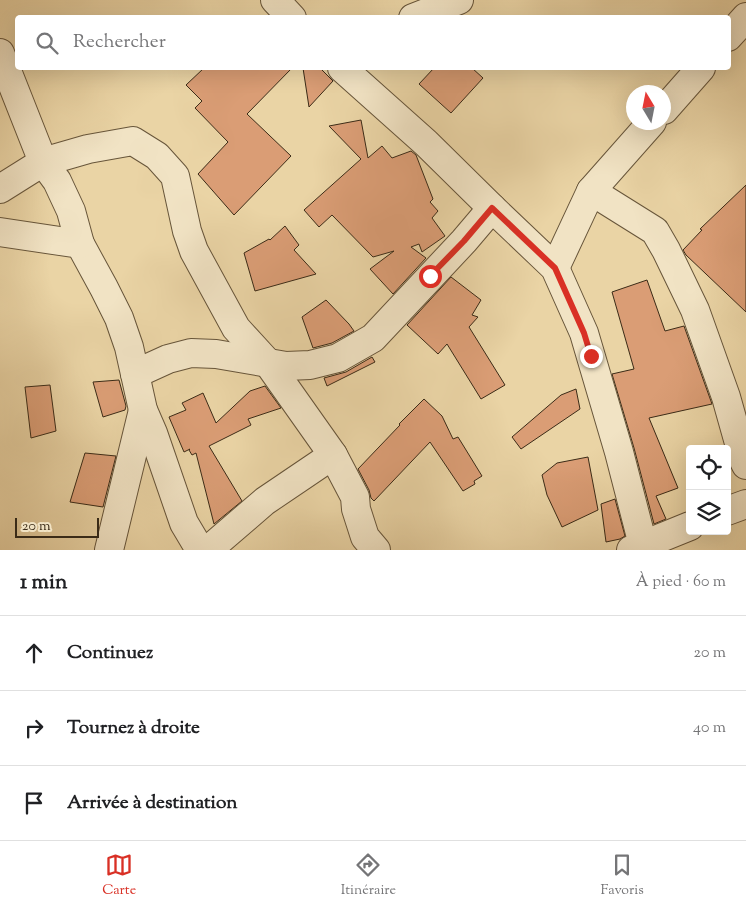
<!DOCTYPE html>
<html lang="fr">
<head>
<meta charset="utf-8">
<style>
  :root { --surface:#fff; --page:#f6f6f6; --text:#202124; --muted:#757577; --line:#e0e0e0; --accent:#d93025 }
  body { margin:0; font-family:"Sorts Mill Goudy",serif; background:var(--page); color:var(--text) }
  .controls { position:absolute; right:15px; bottom:15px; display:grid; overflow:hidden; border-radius:5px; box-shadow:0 5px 20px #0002 }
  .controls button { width:45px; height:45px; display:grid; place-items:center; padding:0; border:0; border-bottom:1px solid var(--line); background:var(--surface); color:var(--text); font:25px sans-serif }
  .compass { position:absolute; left:626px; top:85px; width:45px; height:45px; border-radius:50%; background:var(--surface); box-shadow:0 5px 20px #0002; rotate:350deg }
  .scale { position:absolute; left:15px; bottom:12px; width:84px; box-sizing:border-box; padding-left:5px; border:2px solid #3b2b17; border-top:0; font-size:14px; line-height:18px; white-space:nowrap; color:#3b2b17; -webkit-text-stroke:4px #f1e3c4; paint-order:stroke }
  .stop { position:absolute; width:15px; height:15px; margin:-11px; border:4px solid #d93025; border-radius:50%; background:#fff }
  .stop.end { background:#d93025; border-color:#fff; box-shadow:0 1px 5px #0008 }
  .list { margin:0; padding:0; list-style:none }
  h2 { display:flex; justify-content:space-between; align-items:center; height:65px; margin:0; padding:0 20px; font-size:21px }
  h2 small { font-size:16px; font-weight:400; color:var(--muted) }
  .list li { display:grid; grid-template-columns:32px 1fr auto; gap:15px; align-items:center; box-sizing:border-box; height:75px; padding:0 20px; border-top:1px solid var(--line) }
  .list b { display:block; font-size:19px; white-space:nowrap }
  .list em { font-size:16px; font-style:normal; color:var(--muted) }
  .icon { flex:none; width:28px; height:28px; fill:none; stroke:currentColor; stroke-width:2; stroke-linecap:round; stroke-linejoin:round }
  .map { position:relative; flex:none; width:746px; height:550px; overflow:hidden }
  .search { position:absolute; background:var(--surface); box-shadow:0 5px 20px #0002; left:15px; right:15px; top:15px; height:55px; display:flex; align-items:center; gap:12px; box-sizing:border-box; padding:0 18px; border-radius:5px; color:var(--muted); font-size:19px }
  .sheet { height:290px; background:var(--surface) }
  nav { display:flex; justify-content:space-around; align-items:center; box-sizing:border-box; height:70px; border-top:1px solid var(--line); background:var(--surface); font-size:14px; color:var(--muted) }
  nav a { display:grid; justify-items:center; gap:2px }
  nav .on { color:var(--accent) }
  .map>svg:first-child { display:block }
  .building { fill:#da9d75; stroke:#3b2b17 }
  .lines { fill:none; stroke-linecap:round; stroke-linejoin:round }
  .minor-casing { stroke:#67553a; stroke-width:30 }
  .minor { stroke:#f1e3c4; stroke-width:28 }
  .route { stroke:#d93025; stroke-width:6 }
</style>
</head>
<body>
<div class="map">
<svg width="746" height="550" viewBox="0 0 746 550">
  <rect width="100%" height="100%" fill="#ead4a5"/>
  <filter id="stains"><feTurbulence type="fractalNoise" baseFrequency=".004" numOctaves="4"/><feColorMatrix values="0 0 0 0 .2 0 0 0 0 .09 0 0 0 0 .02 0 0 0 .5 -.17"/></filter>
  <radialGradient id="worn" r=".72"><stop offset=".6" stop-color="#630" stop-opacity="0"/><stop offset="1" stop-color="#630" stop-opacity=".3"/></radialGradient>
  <g class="building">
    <path d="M204,68H292L247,114L291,156L234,215L198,174L228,142L195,108L202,101L186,85Z"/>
    <path d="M303,68H320L333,81L309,107Z"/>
    <path d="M434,68H472L483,78L451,113L419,84Z"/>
    <path d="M361,120L368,158L382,146L392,158L411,151L416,155L433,199L430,202L438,211L432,218L445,236L422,252L419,244L411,247L426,258L393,294L370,269L394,251L373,257L332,215L319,227L304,210L361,159L329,126Z"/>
    <path d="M746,185V312L686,255L683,250L702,230L700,229Z"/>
    <path d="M285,226L299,245L294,250L316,274L255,291L244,253L269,239L270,240Z"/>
    <path d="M451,277L481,300L472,315L478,317L469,327L505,385L481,399L447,344L438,354L407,325Z"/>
    <path d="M647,280L665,331L684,326L712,404L649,418L678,488L656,496L666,519L654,524L634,448L612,374L634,369L612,292Z"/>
    <path d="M326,300L349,324L354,331L332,343L313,348L302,317Z"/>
    <path d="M372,357L375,362L327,386L324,378L346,372Z"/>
    <path d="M119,380L126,406L125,410L103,417L93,382Z"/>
    <path d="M50,385L56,431L31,438L25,387Z"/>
    <path d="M265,386L281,408L248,419L251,425L209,446L242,501L214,524L196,453L192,455L189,450L190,449L184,452L169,417L186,410L182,403L203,393L216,423L250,391Z"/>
    <path d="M576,389L580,409L521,449L512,437L561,395Z"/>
    <path d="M424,399L442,416L453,439L458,437L482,476L474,481L475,484L463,491L430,442L374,501L371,498L369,490L358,469L400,425L399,424Z"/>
    <path d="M85,453L116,456L103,507L70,502Z"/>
    <path d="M588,457L598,510L562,527L547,495L542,475L557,463Z"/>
    <path d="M615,499L625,536L620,539L606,542L601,504Z"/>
  </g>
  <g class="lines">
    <defs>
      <g id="minor">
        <path d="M275,0L292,18"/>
        <path d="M413,18L459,0"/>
        <path d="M728,37L746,17"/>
        <path d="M0,53L43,162L0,189"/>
        <path d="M342,68L426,143L492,208L555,268L584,333L619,452L643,545"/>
        <path d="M664,110L701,68"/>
        <path d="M591,191L655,231L666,250L695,310L726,397L744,461L746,465"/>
        <path d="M0,232L80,244L104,288L119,318L129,347L143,410L153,433L184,523L200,550"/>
        <path d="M80,244L71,211L57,181L43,162L88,149L133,141L157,156L175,176L187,231L194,251L236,328L268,363L333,455L265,501L208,550"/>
        <path d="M555,268L591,191L652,122"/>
        <path d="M135,374L168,359L191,353L216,354L286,366L310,365L338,358L373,338L464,241L492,208"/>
        <path d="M333,455L355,497L356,509L365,537L376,550"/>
        <path d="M727,511L746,504"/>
        <path d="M109,550L143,410"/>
        <path d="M631,550L690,526"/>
      </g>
    </defs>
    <use href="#minor" class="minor-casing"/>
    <use href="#minor" class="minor"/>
  </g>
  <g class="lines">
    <path class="route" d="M430,276L464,241L492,208L555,268L584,333L591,356"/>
  </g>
  <rect width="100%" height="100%" filter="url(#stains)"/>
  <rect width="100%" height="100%" fill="url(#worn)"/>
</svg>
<div class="controls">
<button><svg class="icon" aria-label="locate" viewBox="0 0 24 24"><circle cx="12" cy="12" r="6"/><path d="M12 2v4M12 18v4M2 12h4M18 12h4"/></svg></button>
<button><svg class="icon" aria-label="layers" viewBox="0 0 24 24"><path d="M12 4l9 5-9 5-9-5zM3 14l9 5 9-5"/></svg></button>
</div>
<svg class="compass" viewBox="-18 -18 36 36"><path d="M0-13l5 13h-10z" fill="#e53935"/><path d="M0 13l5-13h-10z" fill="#757577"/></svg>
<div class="scale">20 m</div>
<div class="stop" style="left:430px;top:276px"></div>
<div class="stop end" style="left:591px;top:356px"></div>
<div class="search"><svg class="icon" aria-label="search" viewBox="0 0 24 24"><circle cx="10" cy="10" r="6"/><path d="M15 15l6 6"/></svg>Rechercher</div>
</div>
<section class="sheet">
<h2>1 min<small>À pied · 60 m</small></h2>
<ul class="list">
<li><svg class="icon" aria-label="ahead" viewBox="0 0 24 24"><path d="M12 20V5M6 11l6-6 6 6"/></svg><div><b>Continuez</b></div><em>20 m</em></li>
<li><svg class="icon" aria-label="right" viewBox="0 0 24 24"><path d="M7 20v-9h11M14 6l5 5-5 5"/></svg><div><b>Tournez à droite</b></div><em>40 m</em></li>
<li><svg class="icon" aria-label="arrive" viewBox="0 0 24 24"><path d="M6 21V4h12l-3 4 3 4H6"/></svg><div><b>Arrivée à destination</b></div></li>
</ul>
</section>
<nav>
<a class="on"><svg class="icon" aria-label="map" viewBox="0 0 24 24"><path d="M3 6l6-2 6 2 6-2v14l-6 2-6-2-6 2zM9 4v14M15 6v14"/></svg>Carte</a>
<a><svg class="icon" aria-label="directions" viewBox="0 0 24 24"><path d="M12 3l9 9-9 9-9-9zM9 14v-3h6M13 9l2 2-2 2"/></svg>Itinéraire</a>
<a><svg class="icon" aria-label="saved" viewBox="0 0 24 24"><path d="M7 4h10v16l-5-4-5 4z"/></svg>Favoris</a>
</nav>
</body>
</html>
